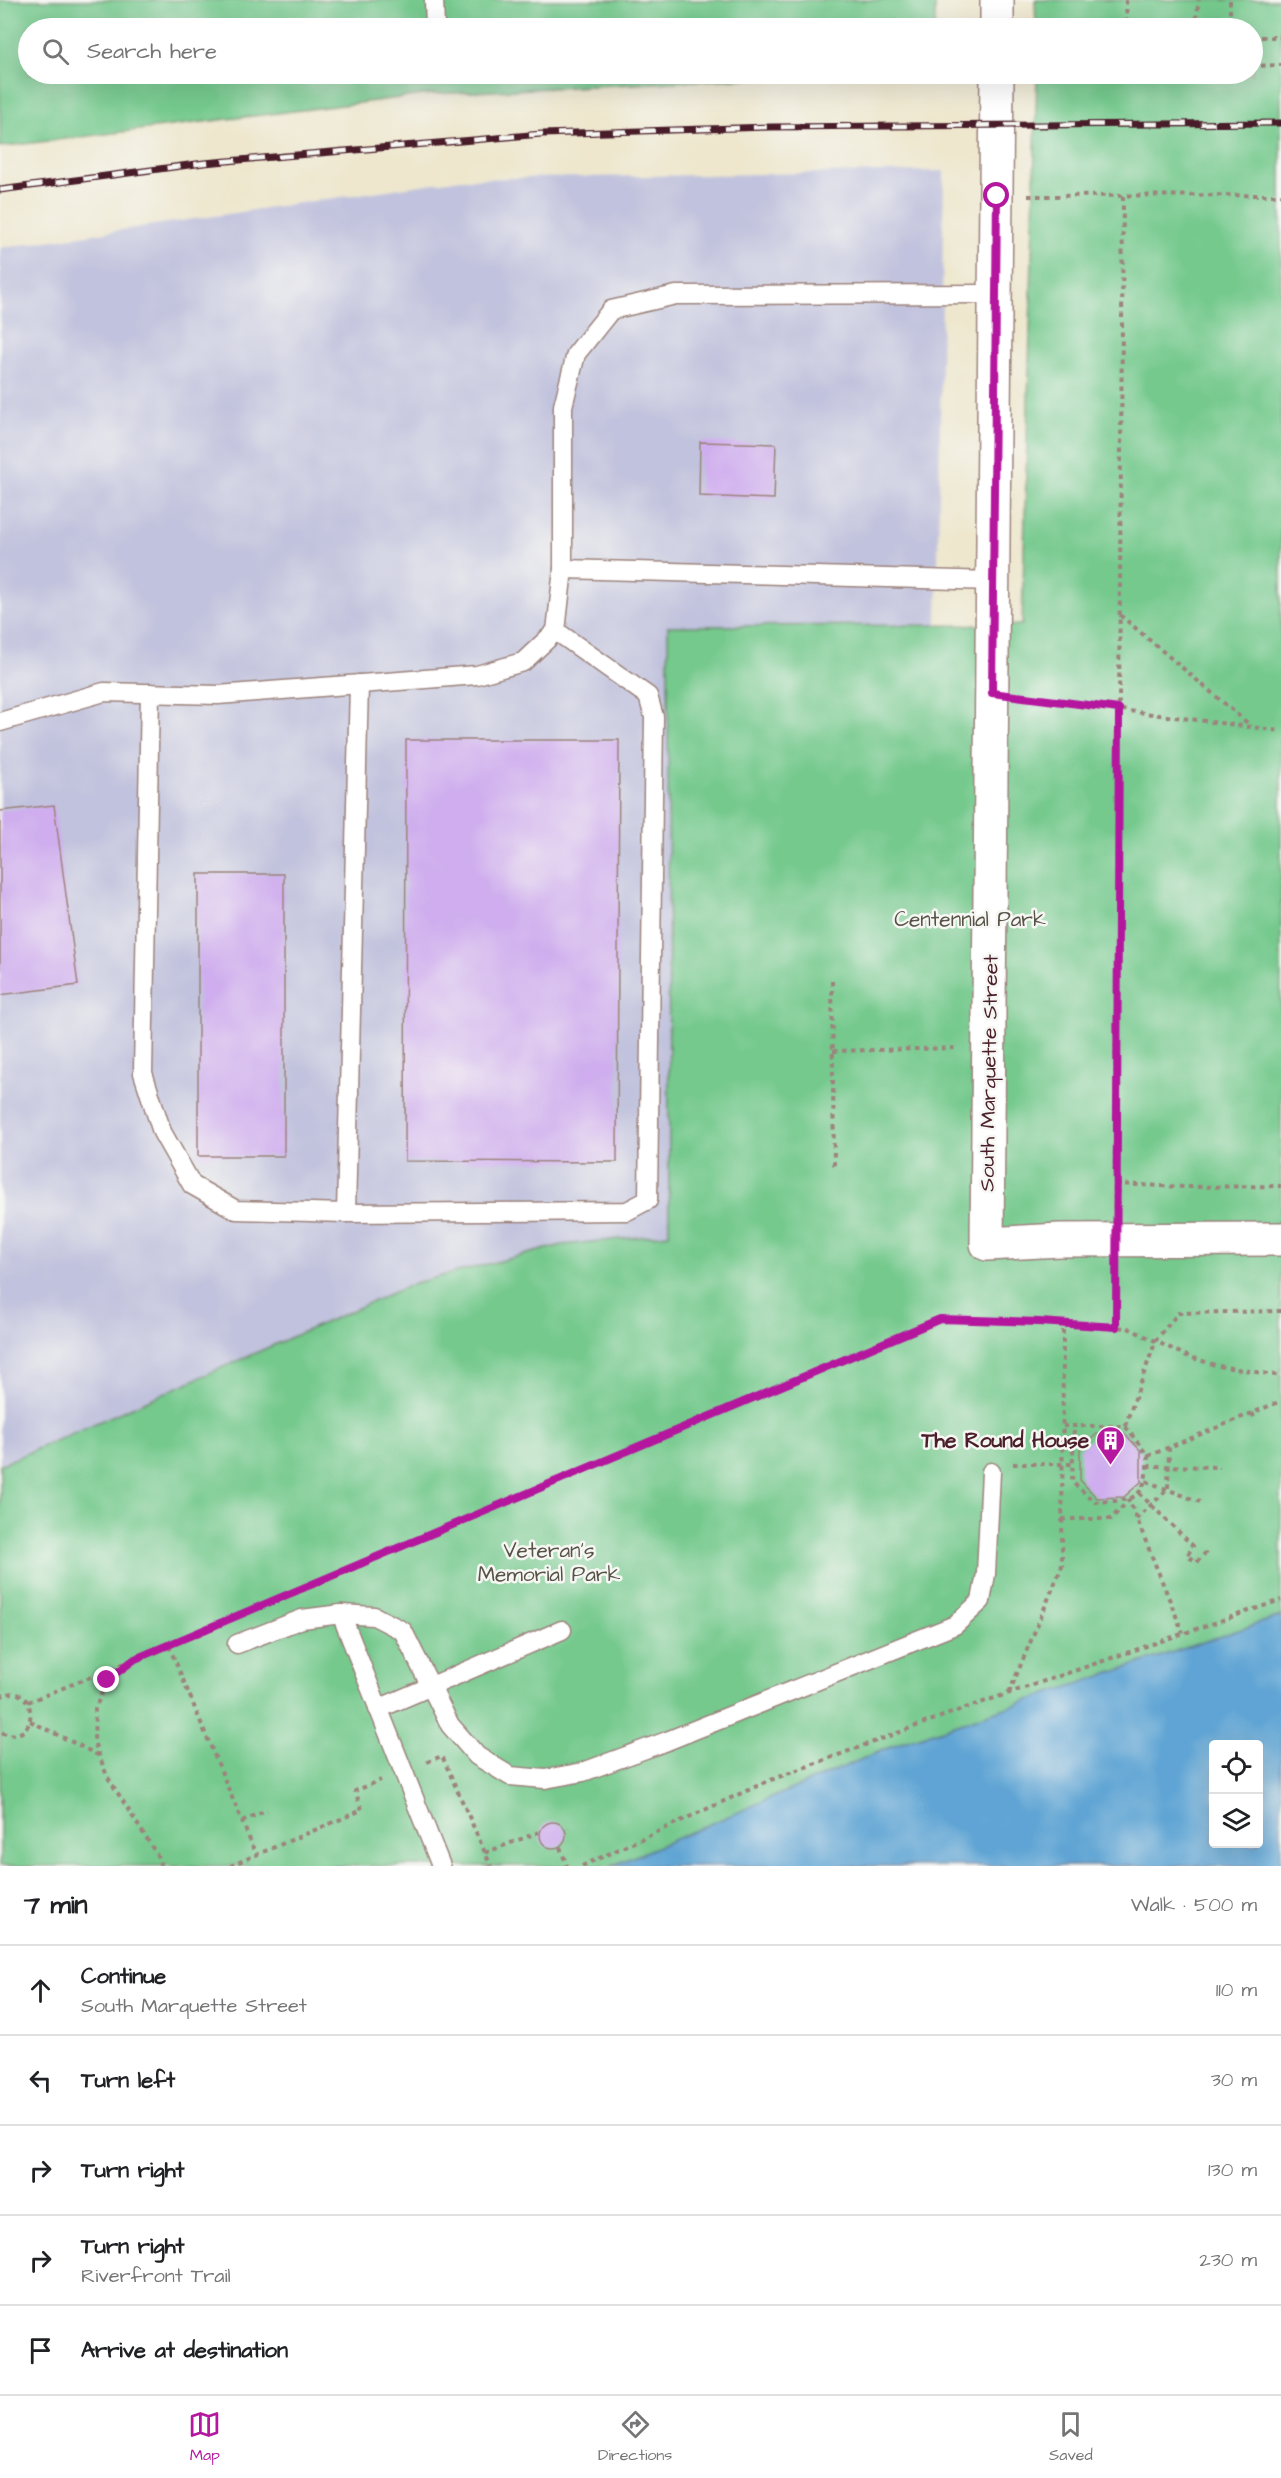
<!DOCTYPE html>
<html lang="en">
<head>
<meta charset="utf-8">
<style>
  :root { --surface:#fff; --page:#f2f2f2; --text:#202124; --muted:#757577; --line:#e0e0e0; --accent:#b5179e }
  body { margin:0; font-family:"Architects Daughter",sans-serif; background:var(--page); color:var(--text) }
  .controls { position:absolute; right:18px; bottom:18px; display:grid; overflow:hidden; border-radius:6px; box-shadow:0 6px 24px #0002 }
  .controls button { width:54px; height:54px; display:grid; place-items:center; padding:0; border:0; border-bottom:2px solid var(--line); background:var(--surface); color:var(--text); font:30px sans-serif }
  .stop { position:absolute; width:18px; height:18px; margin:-14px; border:4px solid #b5179e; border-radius:50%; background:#fff }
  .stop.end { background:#b5179e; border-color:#fff; box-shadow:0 2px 6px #0008 }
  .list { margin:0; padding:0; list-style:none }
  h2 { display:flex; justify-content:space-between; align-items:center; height:78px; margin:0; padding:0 24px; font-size:26px }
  h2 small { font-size:20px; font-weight:400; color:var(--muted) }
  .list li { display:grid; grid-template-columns:39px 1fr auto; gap:18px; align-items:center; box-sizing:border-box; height:90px; padding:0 24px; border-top:2px solid var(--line) }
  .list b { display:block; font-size:22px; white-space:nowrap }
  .list p { margin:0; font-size:20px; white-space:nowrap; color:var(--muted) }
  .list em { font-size:20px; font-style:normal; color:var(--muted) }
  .icon { flex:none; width:33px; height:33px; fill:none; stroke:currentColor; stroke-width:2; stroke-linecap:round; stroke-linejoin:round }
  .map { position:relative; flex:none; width:1281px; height:1866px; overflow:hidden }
  .search { position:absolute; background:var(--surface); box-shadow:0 6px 24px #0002; left:18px; right:18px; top:18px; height:66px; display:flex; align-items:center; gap:15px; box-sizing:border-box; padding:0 21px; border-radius:33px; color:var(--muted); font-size:22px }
  .sheet { height:528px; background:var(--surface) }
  nav { display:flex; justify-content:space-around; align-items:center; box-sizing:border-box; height:84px; border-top:2px solid var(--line); background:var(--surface); font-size:16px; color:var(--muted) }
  nav a { display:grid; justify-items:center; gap:3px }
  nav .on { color:var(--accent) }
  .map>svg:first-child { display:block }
  .industrial { fill:#c1c2dd }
  .green { fill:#75c98d; stroke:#60745c; stroke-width:1.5 }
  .water { fill:#5ea4d4; stroke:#546280; stroke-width:1.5; fill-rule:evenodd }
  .building { fill:#cfadee }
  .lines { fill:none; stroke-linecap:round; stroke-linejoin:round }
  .lane-casing { stroke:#9c837c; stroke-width:21 }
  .street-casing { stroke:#9c837c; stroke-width:36 }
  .path { stroke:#9c837c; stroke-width:4; stroke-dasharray:4.5 4.5; stroke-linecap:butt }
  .lane { stroke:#fff; stroke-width:18 }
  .street { stroke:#fff; stroke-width:33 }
  .rail-casing { stroke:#4a1f2b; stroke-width:7 }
  .rail { stroke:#f6f6f2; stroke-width:4.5; stroke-dasharray:14; stroke-linecap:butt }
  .route { stroke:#b5179e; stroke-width:8 }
  .labels { text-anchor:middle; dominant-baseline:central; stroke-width:5; stroke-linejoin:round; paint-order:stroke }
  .park-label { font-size:21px; fill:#575248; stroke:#f6f6f2 }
  .street-label { font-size:21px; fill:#4a1f2b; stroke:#f6f6f2 }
  .poi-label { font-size:21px; font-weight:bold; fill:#4a1f2b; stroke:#f6f6f2; text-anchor:end }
</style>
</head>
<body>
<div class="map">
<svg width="1281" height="1866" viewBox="0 0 1281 1866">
  <rect width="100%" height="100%" fill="#f6f6f2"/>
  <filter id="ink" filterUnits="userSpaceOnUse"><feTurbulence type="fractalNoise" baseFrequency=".0167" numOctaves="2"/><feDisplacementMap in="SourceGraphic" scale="12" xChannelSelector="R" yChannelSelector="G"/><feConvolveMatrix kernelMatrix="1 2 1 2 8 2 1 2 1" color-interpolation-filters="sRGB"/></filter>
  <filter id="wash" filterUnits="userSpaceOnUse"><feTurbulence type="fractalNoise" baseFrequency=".008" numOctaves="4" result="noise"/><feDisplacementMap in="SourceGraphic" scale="24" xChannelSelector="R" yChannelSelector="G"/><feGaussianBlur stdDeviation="1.35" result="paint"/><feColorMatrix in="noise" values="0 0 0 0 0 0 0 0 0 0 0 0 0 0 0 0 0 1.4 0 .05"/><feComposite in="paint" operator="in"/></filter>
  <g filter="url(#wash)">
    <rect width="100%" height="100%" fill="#eee7ce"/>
    <path class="industrial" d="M944,171L937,626H668L669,1234L562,1245L415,1283L0,1465V248L461,179Z"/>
    <g class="green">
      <path d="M0,0H935V28H28V74H836L432,94L0,147Z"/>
      <path d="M1035,0H1281V1616L895,1745L612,1866H0V1465L415,1283L562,1245L669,1234L668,626L1022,625L1037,74H1252V28H1036Z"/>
    </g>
    <path class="water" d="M1281,1616V1866H612L895,1745ZM1214,1744H1258V1844H1214Z"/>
    <g id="blocks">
      <g class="building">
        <path d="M700,442L776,444L774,499L699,496Z"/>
        <path d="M406,740H619L617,1162L405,1161Z"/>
        <path d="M54,805L78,985L0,995V811Z"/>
        <rect x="198" y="874" width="86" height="282"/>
        <path d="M1098,1433H1124L1141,1451V1482L1124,1497L1097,1498L1080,1480V1449Z"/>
        <circle cx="553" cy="1835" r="13"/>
      </g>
    </g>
  </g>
  <g filter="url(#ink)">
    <use href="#blocks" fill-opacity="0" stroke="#9c837c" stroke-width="1.5"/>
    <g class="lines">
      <defs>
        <g id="lane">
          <path d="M434,0L435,28"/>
          <path d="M563,569L993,581"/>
          <path d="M150,693L143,1073L162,1132L192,1185L236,1210L346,1213L627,1211L648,1200L654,717L648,696L556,631"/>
          <path d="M0,722L104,692L218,695L477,675L523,662L556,631L563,569V406L576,354L611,310L676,295L996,294"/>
          <path d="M346,1213L359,684"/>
          <path d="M341,1614L441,1866"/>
          <path d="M237,1644L302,1619L341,1614L374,1616L403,1631L450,1725L477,1756L510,1776L545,1779L583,1772L667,1741L955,1625L981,1601L986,1574L991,1472"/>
          <path d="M378,1709L562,1630"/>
        </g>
        <g id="street">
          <path d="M997,0V28"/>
          <path d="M997,74L987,1244L1060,1240L1281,1239"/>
        </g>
      </defs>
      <use href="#lane" class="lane-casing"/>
      <use href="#street" class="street-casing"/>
      <g class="path">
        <path d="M1126,0L1127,28"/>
        <path d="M1230,0V28"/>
        <path d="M1195,28L1199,0"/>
        <path d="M1252,37H1281"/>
        <path d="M1252,66L1281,65"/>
        <path d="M1028,196L1281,195"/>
        <path d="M1120,615L1251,726"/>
        <path d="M1023,697L1281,731"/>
        <path d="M832,981L834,1168"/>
        <path d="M833,1051L958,1048"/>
        <path d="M1116,1184L1185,1187L1281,1186"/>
        <path d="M1115,1209L1123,196"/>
        <path d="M1115,1270L1116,1327"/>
        <path d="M1252,1413L1255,1419"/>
        <path d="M1063,1426H1125L1148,1456C1145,1501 1137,1500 1095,1502L1072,1482L1074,1426"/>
        <path d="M1125,1426L1156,1340L1178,1313L1281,1311"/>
        <path d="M1148,1456L1281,1401"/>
        <path d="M1013,1464H1072"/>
        <path d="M1147,1466L1220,1467"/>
        <path d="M1146,1481L1200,1502"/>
        <path d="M1139,1493L1193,1546L1187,1556L1197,1562L1208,1550"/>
        <path d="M1062,1519H1111L1129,1500L1183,1633"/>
        <path d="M1136,1519L1168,1489L1169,1447"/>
        <path d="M293,1594L940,1319L1039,1322L1128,1328L1187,1356L1218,1366L1281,1376"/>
        <path d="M169,1646L256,1855"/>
        <path d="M1009,1693L1062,1566L1063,1324"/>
        <path d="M0,1697C37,1676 44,1749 0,1732"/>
        <path d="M28,1702L130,1661"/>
        <path d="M30,1721L98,1755"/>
        <path d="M427,1762L442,1756L491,1866"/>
        <path d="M242,1821L267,1810"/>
        <path d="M560,1847L567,1866"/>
        <path d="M485,1853L539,1832"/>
        <path d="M161,1866L157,1855L107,1776L94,1742L95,1709L107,1680L135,1659L222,1624"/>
        <path d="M230,1866L362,1810L355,1791L381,1780"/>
        <path d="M582,1866L768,1781L954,1712L1281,1600"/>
      </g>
      <use href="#lane" class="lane"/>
      <use href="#street" class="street"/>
      <defs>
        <path id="rail" d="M0,190L204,163L542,134L770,127L1281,123"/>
      </defs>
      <use href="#rail" class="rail-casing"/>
      <use href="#rail" class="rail"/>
    </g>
  </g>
  <g class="lines" filter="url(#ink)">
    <path class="route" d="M107,1680L135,1659L940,1319L1039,1322L1116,1327L1119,709L992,693L997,196"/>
  </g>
  <defs>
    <symbol id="building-pin" viewBox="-11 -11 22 30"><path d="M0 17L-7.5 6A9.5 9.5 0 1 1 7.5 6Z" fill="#b5179e" stroke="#f6f6f2"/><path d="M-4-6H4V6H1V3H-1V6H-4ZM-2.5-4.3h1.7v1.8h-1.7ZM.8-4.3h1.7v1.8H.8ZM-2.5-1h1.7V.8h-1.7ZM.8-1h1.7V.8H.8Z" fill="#fff"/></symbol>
  </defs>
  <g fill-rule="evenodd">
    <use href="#building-pin" x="1094" y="1424" width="33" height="45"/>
  </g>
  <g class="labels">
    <g class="park-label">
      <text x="970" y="919">Centennial Park</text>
      <text x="549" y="1550">Veteran's<tspan x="549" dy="24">Memorial Park</tspan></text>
    </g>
    <g class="street-label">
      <text transform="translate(989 1073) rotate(-89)">South Marquette Street</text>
    </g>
    <g class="poi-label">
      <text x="1089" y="1440">The Round House</text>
    </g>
  </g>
</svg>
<div class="controls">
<button><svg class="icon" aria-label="locate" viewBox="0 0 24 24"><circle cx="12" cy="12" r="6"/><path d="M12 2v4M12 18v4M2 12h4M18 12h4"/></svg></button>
<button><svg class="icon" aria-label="layers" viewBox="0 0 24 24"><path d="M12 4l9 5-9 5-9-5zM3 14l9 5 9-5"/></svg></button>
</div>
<div class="stop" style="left:997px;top:196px"></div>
<div class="stop end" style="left:107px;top:1680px"></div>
<div class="search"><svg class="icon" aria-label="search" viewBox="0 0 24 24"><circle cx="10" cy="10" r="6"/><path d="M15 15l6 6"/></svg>Search here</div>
</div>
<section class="sheet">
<h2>7 min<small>Walk · 500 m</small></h2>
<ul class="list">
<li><svg class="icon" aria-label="ahead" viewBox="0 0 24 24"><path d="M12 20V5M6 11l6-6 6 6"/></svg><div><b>Continue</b><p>South Marquette Street</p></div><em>110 m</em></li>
<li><svg class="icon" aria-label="left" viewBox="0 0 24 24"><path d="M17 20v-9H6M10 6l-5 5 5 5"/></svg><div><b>Turn left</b></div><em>30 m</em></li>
<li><svg class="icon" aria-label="right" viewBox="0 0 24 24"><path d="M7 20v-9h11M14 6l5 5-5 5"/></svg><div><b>Turn right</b></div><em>130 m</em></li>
<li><svg class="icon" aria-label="right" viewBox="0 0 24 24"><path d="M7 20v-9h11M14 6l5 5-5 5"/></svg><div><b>Turn right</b><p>Riverfront Trail</p></div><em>230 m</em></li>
<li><svg class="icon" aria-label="arrive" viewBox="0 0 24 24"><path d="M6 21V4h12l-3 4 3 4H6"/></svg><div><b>Arrive at destination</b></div></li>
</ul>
</section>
<nav>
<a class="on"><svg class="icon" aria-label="map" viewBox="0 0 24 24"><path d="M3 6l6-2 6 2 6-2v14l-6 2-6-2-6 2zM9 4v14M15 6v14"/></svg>Map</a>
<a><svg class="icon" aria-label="directions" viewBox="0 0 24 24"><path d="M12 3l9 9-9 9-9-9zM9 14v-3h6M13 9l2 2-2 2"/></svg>Directions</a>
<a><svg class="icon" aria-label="saved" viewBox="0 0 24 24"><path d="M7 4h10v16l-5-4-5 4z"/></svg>Saved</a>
</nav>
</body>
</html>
